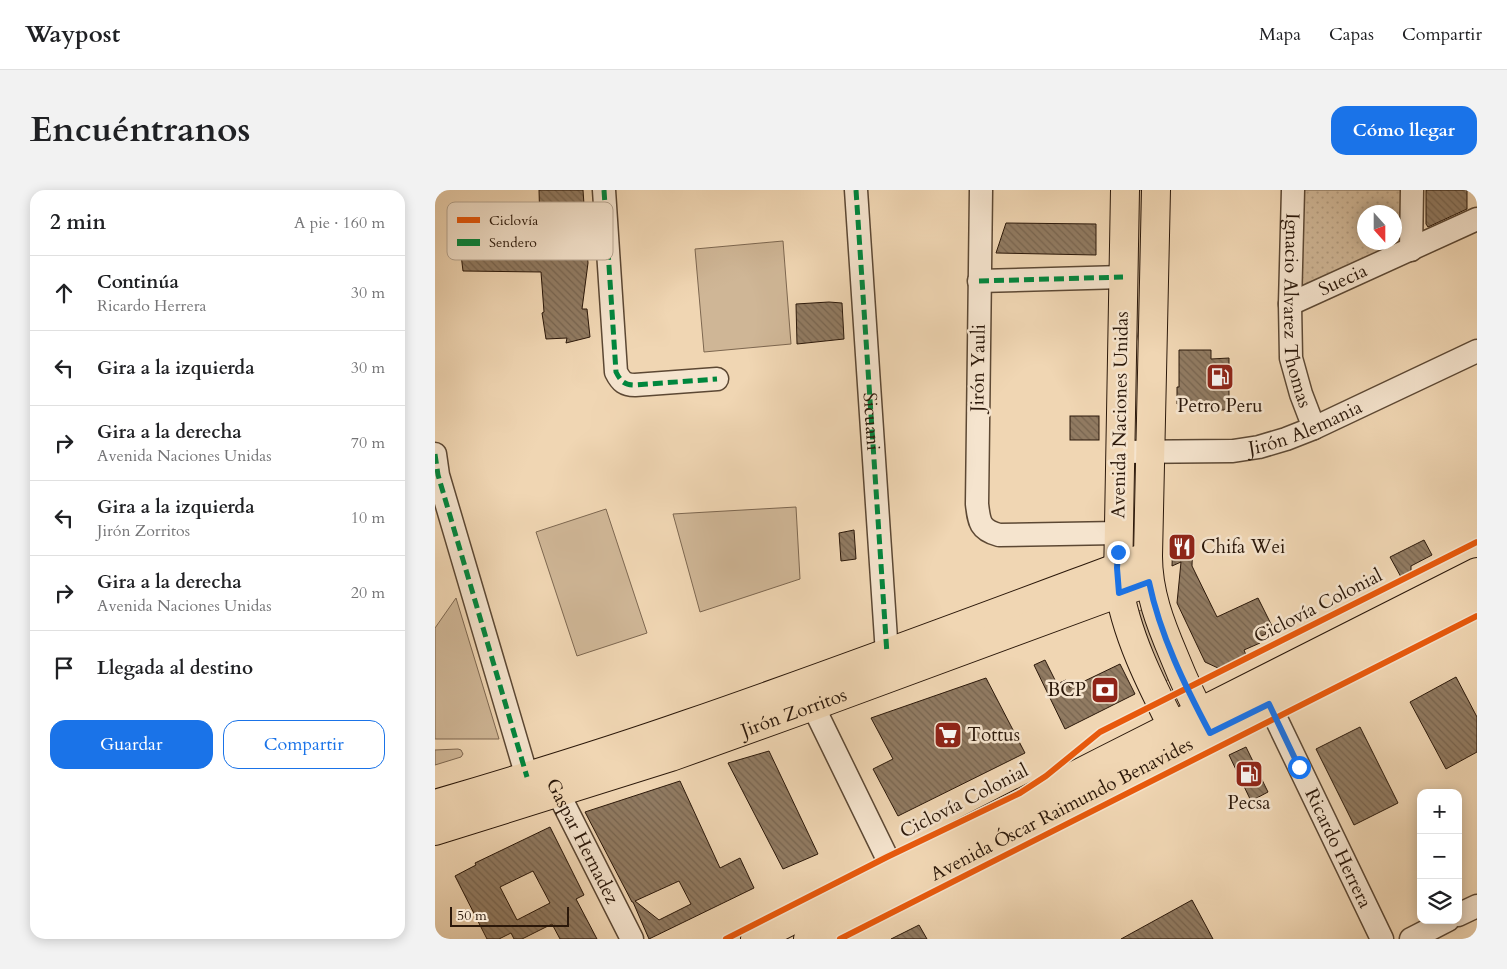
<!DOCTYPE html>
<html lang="es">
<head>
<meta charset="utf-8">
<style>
  :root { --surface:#fff; --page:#f2f2f2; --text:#202124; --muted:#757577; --line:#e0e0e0; --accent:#1a73e8 }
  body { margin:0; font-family:Cardo,serif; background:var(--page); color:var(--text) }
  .controls { position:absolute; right:15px; bottom:15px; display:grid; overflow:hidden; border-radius:10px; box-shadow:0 2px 12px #0003 }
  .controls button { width:45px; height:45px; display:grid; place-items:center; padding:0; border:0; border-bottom:1px solid var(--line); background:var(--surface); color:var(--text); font:25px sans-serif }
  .compass { position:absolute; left:922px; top:15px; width:45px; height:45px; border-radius:50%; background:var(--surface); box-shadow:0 2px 12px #0003; rotate:159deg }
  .scale { position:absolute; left:15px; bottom:12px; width:119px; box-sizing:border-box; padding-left:5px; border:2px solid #2b180a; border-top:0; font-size:14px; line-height:18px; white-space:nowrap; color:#2b180a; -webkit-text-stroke:4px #f5e4ce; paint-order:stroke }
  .stop { position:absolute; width:15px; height:15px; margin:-11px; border:4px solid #1a73e8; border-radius:50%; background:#fff }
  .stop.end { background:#1a73e8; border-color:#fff; box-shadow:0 1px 5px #0008 }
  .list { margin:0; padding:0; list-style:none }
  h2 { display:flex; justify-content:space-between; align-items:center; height:65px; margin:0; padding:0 20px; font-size:21px }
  h2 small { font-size:16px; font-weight:400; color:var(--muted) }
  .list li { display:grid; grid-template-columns:32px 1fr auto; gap:15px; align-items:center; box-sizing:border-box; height:75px; padding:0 20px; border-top:1px solid var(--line) }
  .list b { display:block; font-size:19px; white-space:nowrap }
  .list p { margin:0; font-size:16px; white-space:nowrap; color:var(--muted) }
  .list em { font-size:16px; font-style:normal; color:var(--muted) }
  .actions { display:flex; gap:10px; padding:15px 20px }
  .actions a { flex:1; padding:11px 0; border:1px solid var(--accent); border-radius:15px; text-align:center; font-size:18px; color:var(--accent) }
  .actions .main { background:var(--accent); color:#fff }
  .icon { flex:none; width:28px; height:28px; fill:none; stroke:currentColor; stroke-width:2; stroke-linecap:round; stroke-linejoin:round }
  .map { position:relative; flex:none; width:1042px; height:749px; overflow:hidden; border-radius:15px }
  header { display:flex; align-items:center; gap:30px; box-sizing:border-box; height:70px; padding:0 25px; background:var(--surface); border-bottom:1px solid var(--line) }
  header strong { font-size:24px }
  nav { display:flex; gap:28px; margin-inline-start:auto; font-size:18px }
  .intro { display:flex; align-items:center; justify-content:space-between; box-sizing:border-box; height:120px; padding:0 30px }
  h1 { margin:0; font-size:35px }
  .button { padding:12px 22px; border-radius:15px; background:var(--accent); color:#fff; font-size:18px; font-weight:700 }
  main { display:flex; gap:30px; padding:0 30px }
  aside { flex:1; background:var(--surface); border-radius:15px; box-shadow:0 2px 12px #0003 }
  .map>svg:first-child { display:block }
  .green { fill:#cfb696; stroke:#7d6750 }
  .park { fill:url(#park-dots); stroke:#7d6750; fill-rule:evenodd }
  .building { fill:url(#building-back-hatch); stroke:#2b180a; fill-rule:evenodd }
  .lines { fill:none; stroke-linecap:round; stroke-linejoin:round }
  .minor-casing { stroke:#5c4834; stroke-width:25 }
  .major-casing { stroke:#2b180a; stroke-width:30 }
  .minor { stroke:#f5e4ce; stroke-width:22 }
  .major { stroke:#f0d6b3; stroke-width:28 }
  .quiet { stroke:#00873e; stroke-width:5; stroke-dasharray:10 5; stroke-linecap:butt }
  .cycleway-casing { stroke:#f5e4ce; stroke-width:9 }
  .cycleway { stroke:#e8590c; stroke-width:6 }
  .route { stroke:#1a73e8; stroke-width:6 }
  .labels { text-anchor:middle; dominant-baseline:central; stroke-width:5; stroke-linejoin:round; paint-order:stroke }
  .street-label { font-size:19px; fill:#2b180a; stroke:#f5e4ce }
  .poi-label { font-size:19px; fill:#2b180a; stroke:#f5e4ce }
  .key { fill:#f5e4ce; stroke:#b8a793; stroke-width:1 }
  .key-label { font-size:14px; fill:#2b180a }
</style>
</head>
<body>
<header>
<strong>Waypost</strong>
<nav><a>Mapa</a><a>Capas</a><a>Compartir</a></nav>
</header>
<div class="intro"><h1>Encuéntranos</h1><a class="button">Cómo llegar</a></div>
<main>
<aside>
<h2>2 min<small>A pie · 160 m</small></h2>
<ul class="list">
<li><svg class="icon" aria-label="ahead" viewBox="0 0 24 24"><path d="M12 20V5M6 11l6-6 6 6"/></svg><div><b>Continúa</b><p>Ricardo Herrera</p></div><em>30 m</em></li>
<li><svg class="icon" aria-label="left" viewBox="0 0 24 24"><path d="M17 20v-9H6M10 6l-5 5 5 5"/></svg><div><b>Gira a la izquierda</b></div><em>30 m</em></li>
<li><svg class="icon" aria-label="right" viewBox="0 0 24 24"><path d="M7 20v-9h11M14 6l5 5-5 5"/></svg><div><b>Gira a la derecha</b><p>Avenida Naciones Unidas</p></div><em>70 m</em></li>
<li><svg class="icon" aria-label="left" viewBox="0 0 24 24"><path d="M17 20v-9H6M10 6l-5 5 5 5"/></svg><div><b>Gira a la izquierda</b><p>Jirón Zorritos</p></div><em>10 m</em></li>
<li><svg class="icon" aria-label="right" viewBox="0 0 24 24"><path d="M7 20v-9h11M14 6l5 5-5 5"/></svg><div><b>Gira a la derecha</b><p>Avenida Naciones Unidas</p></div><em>20 m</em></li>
<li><svg class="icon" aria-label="arrive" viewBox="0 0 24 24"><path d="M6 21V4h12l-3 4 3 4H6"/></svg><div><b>Llegada al destino</b></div></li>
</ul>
<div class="actions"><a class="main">Guardar</a><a>Compartir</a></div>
</aside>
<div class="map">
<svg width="1042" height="749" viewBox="0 0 1042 749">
  <defs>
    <pattern id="park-dots" width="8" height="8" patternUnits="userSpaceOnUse" patternTransform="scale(1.25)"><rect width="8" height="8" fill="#cfb696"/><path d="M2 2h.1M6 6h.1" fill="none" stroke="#b29c80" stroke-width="1.8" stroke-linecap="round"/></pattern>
    <pattern id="building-back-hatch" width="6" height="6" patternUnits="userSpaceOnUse" patternTransform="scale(1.25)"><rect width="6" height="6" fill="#917b62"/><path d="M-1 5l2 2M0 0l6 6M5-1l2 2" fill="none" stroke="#77644f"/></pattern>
  </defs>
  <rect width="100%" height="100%" fill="#f0d6b3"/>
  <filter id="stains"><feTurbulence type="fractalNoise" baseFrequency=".004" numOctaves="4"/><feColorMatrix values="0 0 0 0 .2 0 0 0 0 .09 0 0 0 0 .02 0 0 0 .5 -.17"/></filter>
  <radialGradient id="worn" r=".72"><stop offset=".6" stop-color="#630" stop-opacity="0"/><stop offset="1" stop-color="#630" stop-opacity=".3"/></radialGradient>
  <g class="green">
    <path d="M699,0H710L703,224L704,154L699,128Z"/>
    <path d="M348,51L356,154L269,162L260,59Z"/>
    <path d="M361,317L365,389L265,422L238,324Z"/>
    <path d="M171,319L212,443L142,466L101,342Z"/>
    <path d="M21,408L64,549H0V438Z"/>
    <path d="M711,418L737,488L728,492L699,423Z"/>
    <path d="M23,559L26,560L28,564L26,567L0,575V560Z"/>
  </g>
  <path class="park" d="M859,0H970V53L856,114ZM929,22H959V52H929Z"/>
  <g class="building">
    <path d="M104,0H148L153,73L147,119H152L155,147L131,153L132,148L111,149L107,123L109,122L106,82L28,81L23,40L105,36Z"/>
    <path d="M991,0H1032V19L993,37L991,34Z"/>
    <path d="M571,33L661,34V65L561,63Z"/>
    <path d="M394,112L407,113L409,149L362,154L361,114Z"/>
    <path d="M744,160H776V169L794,168V220H776L775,214H742V197H744Z"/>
    <rect x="635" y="226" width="29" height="24"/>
    <path d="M419,340L421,369L406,371L404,343Z"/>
    <path d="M748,345H758L757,376L782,427L823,408L837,436L829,439L831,444L822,448L825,453L809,460L811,465L783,478L770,472L742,413L746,372L737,376L738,347H748Z"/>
    <path d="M989,350L997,365L976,376V382L966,387L955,367Z"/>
    <path d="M610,470L622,494L631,490L635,498L685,474L700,504L630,539L599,475Z"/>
    <path d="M1021,487L1042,527V562L1011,579L975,512Z"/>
    <path d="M551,488L590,563L463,626L438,579L458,569L436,528Z"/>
    <path d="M925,537L963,613L919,635L881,559Z"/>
    <path d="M811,557L833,602L816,611L794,565Z"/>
    <path d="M334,561L383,664L348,679L293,573Z"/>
    <path d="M245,591L285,678L305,668L319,698L214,749L198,712H197L150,622ZM244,691L256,714L224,730L200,711Z"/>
    <path d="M115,637L149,705L141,709L162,749H125L117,734L87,749H79L76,743L64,749H52L20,686L41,675L40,673ZM98,681L115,713L82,730L65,697Z"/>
    <path d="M757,710L778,749H686Z"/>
    <path d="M484,735L492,749H456Z"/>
  </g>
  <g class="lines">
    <defs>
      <g id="minor">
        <path d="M169,0L181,182C186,192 190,195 200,195L282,189"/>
        <path d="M421,0L452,464"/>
        <path d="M546,0L542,314C544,332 545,340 564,345L683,343"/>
        <path id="s1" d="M858,0L855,114L856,168L866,204L879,238"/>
        <path d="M976,60L977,0"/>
        <path d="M544,91L688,87"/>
        <path id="s2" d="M855,114L1042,29"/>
        <path id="s3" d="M685,262L798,261L824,257L851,249L879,238L1042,161"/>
        <path d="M0,264L3,285L92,587"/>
        <path id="s4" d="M834,514L947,749"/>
        <path d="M378,516L458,680"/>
        <path id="s5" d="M115,587L197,749"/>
        <path d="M1023,725L1042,716"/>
        <path d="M976,749L1013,730"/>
      </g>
      <g id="major">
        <path d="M690,0L683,391C690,446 720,502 745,551"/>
        <path d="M721,0L713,366C713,402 725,433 739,466C749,491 760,515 773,539"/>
        <path d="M0,614C85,589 170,563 253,534C407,481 560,423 713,366"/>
        <path id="s6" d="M0,641L236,567L378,516L714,392"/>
        <path d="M320,749L666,572L1042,382"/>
        <path id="s7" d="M373,749L748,557L1042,410"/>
      </g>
    </defs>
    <use href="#minor" class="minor-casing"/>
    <use href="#major" class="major-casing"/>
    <use href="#minor" class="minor"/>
    <use href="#major" class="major"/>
    <g class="quiet">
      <path d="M169,0L181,182C186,192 190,195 200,195L282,189"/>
      <path id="s8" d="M421,0L452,464"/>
      <path d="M544,91L688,87"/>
      <path d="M0,264L3,285L92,587"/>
    </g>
    <defs>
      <g id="cycleway">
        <path d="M291,749L452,667L585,603L611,586L665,542L1042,352"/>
        <path d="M405,749L1042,426"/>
      </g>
    </defs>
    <use href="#cycleway" class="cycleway-casing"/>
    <use href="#cycleway" class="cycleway"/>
  </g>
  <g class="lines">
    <path class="route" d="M683,362L682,378L684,403L714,392C725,445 750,496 775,543L834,514L864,577"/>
  </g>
  <defs>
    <symbol id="fuel-square" viewBox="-11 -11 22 22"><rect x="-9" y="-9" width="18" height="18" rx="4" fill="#8f2418" stroke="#f5e4ce"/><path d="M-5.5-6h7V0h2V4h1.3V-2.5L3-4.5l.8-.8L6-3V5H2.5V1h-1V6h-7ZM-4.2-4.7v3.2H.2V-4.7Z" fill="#fff"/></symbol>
    <symbol id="restaurant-square" viewBox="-11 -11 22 22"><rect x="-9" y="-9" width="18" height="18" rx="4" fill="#8f2418" stroke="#f5e4ce"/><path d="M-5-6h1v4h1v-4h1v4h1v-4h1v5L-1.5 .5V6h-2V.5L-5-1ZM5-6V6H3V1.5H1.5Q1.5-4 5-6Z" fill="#fff"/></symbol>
    <symbol id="bank-square" viewBox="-11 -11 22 22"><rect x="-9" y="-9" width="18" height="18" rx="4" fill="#8f2418" stroke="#f5e4ce"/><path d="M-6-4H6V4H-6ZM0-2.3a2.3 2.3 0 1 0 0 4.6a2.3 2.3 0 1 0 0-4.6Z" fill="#fff"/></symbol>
    <symbol id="supermarket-square" viewBox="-11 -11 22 22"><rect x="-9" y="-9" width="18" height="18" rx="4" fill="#8f2418" stroke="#f5e4ce"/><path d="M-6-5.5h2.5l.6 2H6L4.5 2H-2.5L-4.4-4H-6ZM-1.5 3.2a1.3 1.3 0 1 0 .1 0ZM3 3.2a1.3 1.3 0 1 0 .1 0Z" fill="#fff"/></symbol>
  </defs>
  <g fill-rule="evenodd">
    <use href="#fuel-square" x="769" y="171" width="32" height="32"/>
    <use href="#restaurant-square" x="731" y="341" width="32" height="32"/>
    <use href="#bank-square" x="654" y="484" width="32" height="32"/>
    <use href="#supermarket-square" x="497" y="529" width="32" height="32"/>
    <use href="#fuel-square" x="798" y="568" width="32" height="32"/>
  </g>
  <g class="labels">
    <g class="street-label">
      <text stroke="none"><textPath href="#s2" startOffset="58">Suecia</textPath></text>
      <text stroke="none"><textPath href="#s1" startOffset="121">Ignacio Alvarez Thomas</textPath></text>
      <text transform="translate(543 178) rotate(-89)">Jirón Yauli</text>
      <text transform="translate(685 225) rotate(-89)">Avenida Naciones Unidas</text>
      <text stroke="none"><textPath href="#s8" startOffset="232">Sicuani</textPath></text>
      <text stroke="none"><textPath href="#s3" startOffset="189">Jirón Alemania</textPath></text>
      <text transform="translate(883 416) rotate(-27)">Ciclovía Colonial</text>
      <text stroke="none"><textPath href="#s6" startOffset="378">Jirón Zorritos</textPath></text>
      <text transform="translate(529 611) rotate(-27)">Ciclovía Colonial</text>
      <text stroke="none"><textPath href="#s7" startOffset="285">Avenida Óscar Raimundo Benavides</textPath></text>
      <text stroke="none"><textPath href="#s5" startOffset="72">Gaspar Hernadez</textPath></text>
      <text stroke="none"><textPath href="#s4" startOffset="160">Ricardo Herrera</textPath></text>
    </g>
    <g class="poi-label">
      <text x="785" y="216">Petro Peru</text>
      <text x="766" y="357" text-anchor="start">Chifa Wei</text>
      <text x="651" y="500" text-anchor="end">BCP</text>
      <text x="532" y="545" text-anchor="start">Tottus</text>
      <text x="814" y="613">Pecsa</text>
    </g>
  </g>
  <rect x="12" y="12" width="166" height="58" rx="8" class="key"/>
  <rect x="22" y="27" width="23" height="6" fill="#e8590c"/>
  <rect x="22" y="49" width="23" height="7" fill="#00873e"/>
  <g class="key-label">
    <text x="54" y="35">Ciclovía</text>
    <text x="54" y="57">Sendero</text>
  </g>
  <rect width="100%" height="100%" filter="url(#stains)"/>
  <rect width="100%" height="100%" fill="url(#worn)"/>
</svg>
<div class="controls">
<button>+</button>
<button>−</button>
<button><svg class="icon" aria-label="layers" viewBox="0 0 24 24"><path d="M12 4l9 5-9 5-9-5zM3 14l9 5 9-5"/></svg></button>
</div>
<svg class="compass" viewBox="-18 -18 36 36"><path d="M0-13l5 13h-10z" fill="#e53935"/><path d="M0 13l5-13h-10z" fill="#757577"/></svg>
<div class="scale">50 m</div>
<div class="stop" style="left:864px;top:577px"></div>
<div class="stop end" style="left:683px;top:362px"></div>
</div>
</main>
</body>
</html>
